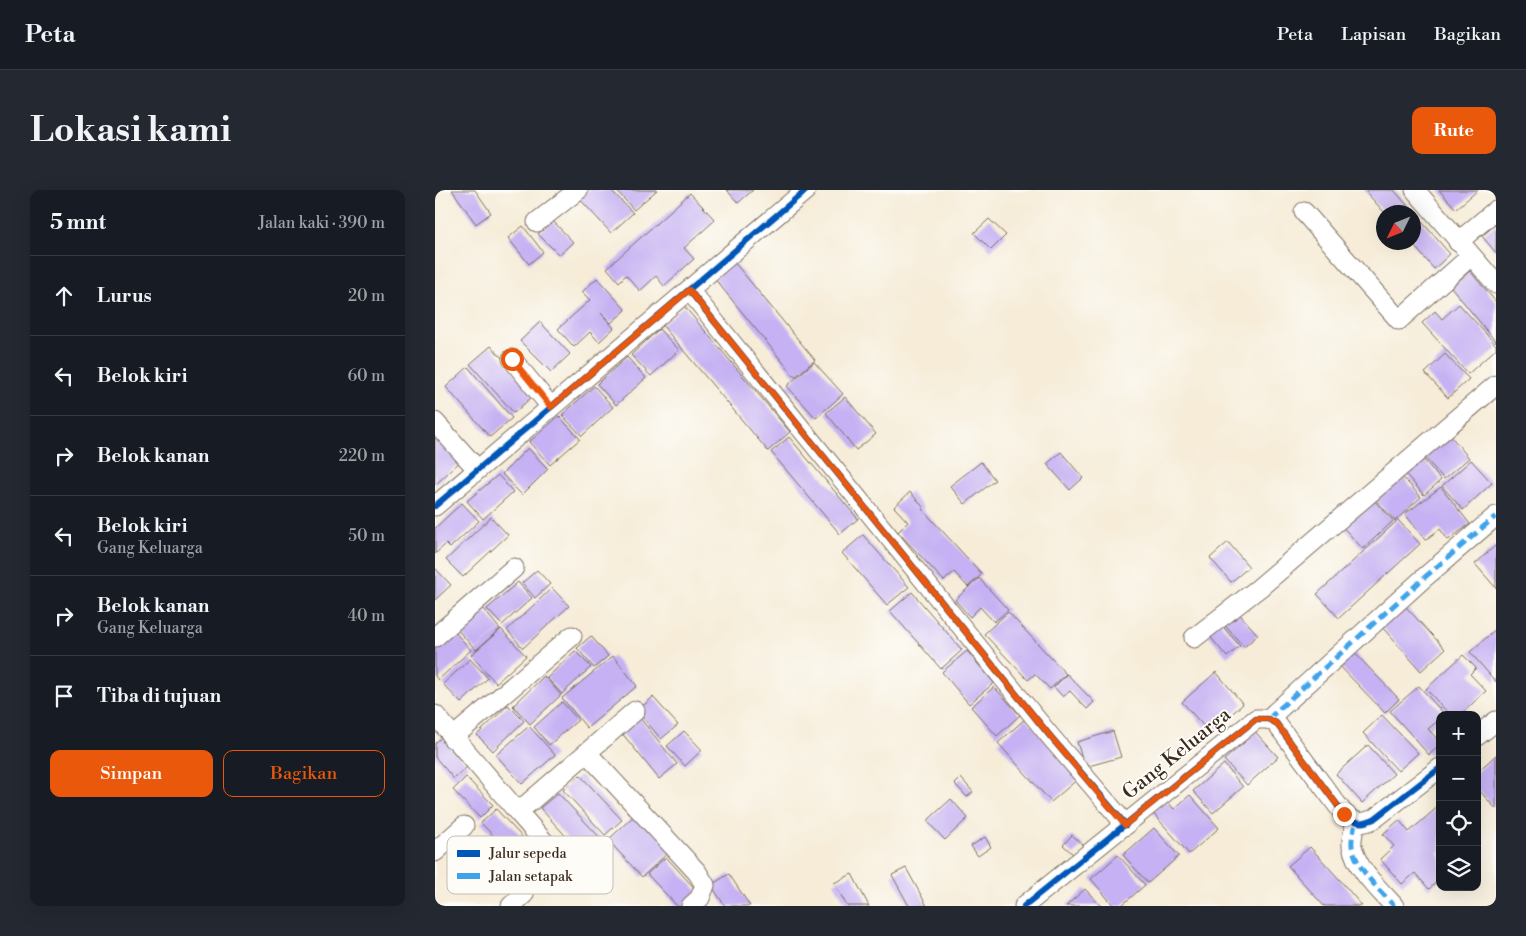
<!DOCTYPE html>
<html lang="id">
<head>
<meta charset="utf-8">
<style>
  :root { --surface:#171b24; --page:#242831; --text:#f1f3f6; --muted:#9ea1a6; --line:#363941; --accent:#ea580c }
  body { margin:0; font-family:"Libre Bodoni",serif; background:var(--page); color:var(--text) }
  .controls { position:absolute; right:15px; bottom:15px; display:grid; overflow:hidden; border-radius:10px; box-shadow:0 5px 20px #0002 }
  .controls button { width:45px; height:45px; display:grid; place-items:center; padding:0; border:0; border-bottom:1px solid var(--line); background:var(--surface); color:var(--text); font:25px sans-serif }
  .compass { position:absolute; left:941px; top:15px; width:45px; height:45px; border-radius:50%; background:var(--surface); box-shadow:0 5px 20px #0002; rotate:227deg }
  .stop { position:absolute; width:15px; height:15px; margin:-11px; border:4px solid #ea580c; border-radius:50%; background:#fff }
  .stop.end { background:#ea580c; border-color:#fff; box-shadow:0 1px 5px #0008 }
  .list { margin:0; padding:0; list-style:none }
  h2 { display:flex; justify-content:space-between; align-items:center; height:65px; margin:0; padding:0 20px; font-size:21px }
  h2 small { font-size:16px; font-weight:400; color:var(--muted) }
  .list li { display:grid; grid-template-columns:32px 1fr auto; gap:15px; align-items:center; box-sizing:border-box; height:80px; padding:0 20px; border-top:1px solid var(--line) }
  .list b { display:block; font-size:19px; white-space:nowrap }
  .list p { margin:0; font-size:16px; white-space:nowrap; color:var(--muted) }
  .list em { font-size:16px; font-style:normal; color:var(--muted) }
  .actions { display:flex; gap:10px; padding:15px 20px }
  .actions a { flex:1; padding:11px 0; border:1px solid var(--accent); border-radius:10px; text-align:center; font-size:18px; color:var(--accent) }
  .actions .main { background:var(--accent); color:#fff }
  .icon { flex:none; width:28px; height:28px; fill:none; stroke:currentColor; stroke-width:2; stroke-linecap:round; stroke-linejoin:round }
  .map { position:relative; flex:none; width:1061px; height:716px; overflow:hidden; border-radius:10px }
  header { display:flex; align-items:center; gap:30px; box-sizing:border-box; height:70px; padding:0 25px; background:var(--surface); border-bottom:1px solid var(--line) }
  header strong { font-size:24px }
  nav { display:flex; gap:28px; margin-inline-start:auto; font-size:18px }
  .intro { display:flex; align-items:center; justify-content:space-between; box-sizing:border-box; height:120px; padding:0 30px }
  h1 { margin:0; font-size:35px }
  .button { padding:12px 22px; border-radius:10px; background:var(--accent); color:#fff; font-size:18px; font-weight:700 }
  main { display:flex; gap:30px; padding:0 30px }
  aside { flex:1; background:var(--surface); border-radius:10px; box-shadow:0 5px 20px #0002 }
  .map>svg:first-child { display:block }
  .building { fill:#c5b1f3 }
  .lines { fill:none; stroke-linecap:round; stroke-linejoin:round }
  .street-casing { stroke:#7c6e5f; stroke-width:21 }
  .street { stroke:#fff; stroke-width:19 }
  .quiet { stroke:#3fa3ea; stroke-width:5; stroke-dasharray:10 5; stroke-linecap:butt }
  .cycleway-casing { stroke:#fdfcf7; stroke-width:9 }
  .cycleway { stroke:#0057b8; stroke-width:6 }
  .route { stroke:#ea580c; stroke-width:6 }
  .labels { text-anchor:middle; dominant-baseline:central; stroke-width:4; stroke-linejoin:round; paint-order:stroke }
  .street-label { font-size:20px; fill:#3b2a1e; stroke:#fdfcf7 }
  .key { fill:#fdfcf7; stroke:#c3bdb6; stroke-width:1 }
  .key-label { font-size:14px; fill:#3b2a1e }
</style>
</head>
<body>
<header>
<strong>Peta</strong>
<nav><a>Peta</a><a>Lapisan</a><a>Bagikan</a></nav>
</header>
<div class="intro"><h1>Lokasi kami</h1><a class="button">Rute</a></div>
<main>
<aside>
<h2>5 mnt<small>Jalan kaki · 390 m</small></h2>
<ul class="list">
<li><svg class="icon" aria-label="ahead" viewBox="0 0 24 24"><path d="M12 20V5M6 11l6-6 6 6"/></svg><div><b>Lurus</b></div><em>20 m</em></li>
<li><svg class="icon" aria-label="left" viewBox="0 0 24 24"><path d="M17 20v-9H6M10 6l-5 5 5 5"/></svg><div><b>Belok kiri</b></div><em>60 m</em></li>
<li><svg class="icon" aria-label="right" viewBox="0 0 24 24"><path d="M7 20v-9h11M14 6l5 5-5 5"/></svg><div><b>Belok kanan</b></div><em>220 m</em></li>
<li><svg class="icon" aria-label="left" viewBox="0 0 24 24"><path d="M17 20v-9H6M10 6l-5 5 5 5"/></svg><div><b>Belok kiri</b><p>Gang Keluarga</p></div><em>50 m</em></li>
<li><svg class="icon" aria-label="right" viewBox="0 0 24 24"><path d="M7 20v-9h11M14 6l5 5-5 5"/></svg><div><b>Belok kanan</b><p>Gang Keluarga</p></div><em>40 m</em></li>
<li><svg class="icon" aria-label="arrive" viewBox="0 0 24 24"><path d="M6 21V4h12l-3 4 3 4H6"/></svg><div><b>Tiba di tujuan</b></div></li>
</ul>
<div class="actions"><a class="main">Simpan</a><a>Bagikan</a></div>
</aside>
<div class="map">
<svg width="1061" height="716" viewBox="0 0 1061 716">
  <rect width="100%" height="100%" fill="#fdfcf7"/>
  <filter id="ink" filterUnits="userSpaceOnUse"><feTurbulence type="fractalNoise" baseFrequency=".02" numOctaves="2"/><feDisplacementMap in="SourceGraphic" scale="10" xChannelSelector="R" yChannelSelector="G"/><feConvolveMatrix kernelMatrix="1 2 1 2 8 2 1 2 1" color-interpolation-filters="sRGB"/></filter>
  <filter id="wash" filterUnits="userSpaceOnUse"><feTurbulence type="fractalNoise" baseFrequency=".0096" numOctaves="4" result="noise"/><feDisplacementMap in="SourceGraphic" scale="20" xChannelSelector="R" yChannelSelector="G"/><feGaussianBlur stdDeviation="1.12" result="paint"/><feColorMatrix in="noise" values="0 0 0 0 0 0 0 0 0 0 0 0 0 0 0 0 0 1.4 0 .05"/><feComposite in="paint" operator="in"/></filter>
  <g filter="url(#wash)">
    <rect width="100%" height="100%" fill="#f6ecd8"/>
    <g id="blocks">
      <g class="building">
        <path d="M17,0H40L56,23L41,34Z"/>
        <path d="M148,0H176L198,23L176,43L142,6Z"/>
        <path d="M181,0H222L199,20Z"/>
        <path d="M292,0H318L303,13Z"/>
        <path d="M929,0H959L1015,64L999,79L976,52H978V22H949Z"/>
        <path d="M1004,0H1043L1021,19Z"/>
        <path d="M255,3L280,30L249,58L259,69L229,96L221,86L205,101L191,85L184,92L172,78Z"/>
        <path d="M554,29L571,45L556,60L539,43Z"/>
        <path d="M118,31L138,52L124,65L103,44Z"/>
        <path d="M1061,34V63L1047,46Z"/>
        <path d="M88,36L108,62L94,74L73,48Z"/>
        <path d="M299,72L380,170L360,187L279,88Z"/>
        <path d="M1035,81L1061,112V152L1016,97Z"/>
        <path d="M162,88L191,120L176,133L166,123L179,138L164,152L155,142L139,157L123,139L155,110L147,102Z"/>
        <path d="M1024,114L1061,155V159L1033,184L987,133L1000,121L1007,129Z"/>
        <path d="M249,116L355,242L333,261L227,135Z"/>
        <path d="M105,132L135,164L116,182L85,151Z"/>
        <path d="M224,139L244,160L216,186L196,165Z"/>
        <path d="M56,156L100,204L79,223L35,174Z"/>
        <path d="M1010,164L1034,189L1013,208L990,183Z"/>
        <path d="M192,167L211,188L181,215L162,194Z"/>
        <path d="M379,172L408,204L381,228L352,196Z"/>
        <path d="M33,177L77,228L55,247L11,197Z"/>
        <path d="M159,196L178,217L147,246L127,225Z"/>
        <path d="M410,207L441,244L421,260L391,223Z"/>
        <path d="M124,226L145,249L115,275L94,252Z"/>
        <path d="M0,238L28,269L0,295Z"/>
        <path d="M1014,244L1034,268L1009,289L988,266Z"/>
        <path d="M354,247L423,329L405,344L336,262Z"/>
        <path d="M93,258L113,279L87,305L67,284Z"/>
        <path d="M626,262L648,288L635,300L612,274Z"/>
        <path d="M985,265L1006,290L989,305L967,280Z"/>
        <path d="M1036,270L1057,293L1028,320L1007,296Z"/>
        <path d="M546,272L560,290L530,314L515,296Z"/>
        <path d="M962,281L986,307L960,331L936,305Z"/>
        <path d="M63,285L78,302L48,329L32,311Z"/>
        <path d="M1006,297L1035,334L1013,350L1005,339L990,350L970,324Z"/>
        <path d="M475,302L489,318L487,319L547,384L533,397L519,382L509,391L463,342L473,332L459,317Z"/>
        <path d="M934,305L958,331L928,359L904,333Z"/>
        <path d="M27,313L44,331L15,358L11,354L0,364V338Z"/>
        <path d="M56,327L73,345L28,387L11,370Z"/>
        <path d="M963,330L985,354L904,428L882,404Z"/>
        <path d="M428,345L474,397L452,415L407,363Z"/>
        <path d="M793,352L814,377L796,392L775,368Z"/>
        <path d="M1061,355V398L1040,374Z"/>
        <path d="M0,378L16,395L0,410Z"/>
        <path d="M102,380L115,394L100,408L87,393Z"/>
        <path d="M544,388L573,420L559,432L545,417L535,427L520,410Z"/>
        <path d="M83,392L97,408L67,435L52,419Z"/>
        <path d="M117,398L134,416L88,458L72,440Z"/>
        <path d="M477,402L527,460L506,479L455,421Z"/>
        <path d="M43,413L65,439L41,460L18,435Z"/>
        <path d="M969,415L1010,459L986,481L946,436Z"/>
        <path d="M800,419L823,445L809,457L786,431Z"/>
        <path d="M573,422L631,484L615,499L600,484L593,490L549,444Z"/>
        <path d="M784,432L805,456L792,467L772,443Z"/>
        <path d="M66,439L91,466L61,493L36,465Z"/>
        <path d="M1061,439V492L1035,462Z"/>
        <path d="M18,440L36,460L3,490L0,486V457Z"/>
        <path d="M156,446L173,466L159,478L142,458Z"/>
        <path d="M914,457L964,509L950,523L900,471Z"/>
        <path d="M140,461L156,477L127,504L112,488Z"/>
        <path d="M532,461L559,493L534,514L507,482Z"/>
        <path d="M1028,465L1041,478L1035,484L1051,501L1025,525H1015L991,499Z"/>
        <path d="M178,466L202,496L152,538L127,508Z"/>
        <path d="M35,469L53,488L26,513L8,494Z"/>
        <path d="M781,482L808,514L775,543L747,512Z"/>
        <path d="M632,484L659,512L652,519L635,501L628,507L619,497Z"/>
        <path d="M109,486L126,505L95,534L78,516Z"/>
        <path d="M984,496L1010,525H1005V529L993,539L1005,552V555L994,565L955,521Z"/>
        <path d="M559,497L585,525L562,546L536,517Z"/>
        <path d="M218,507L243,535L226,549L202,521Z"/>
        <path d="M127,512L143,530L114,555L99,537Z"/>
        <path d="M73,515L89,531L58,561L42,545Z"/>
        <path d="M200,522L242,574L224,589L182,537Z"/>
        <path d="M947,525L983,563L963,581L928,543Z"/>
        <path d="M591,528L644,588L616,612L563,553Z"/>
        <path d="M94,536L120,565L87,594L61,565Z"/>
        <path d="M815,536L843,567L812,595L789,570L810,552L804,545Z"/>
        <path d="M249,541L267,560L250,576L232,556Z"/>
        <path d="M678,541L686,567L650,577L642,552Z"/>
        <path d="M7,547L33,576L19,589L0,567V553Z"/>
        <path d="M933,555L959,584L927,613L901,584Z"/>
        <path d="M1061,565V619L1042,598V582Z"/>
        <path d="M789,574L808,597L778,623L758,601Z"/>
        <path d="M145,585L187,630L170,645L128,600Z"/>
        <path d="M31,587L58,615L45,628L18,600Z"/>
        <path d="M526,588L538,602L532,607L520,594Z"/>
        <path d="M123,603L169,652L151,668L105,618Z"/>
        <path d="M755,605L784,638L754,664L717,622L731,610L739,619Z"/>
        <path d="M516,609L533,628L510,650L492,631Z"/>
        <path d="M1005,615V660L1002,663L1005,666V689L994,699L980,683L967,694L945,669L959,656L948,644L964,630L974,642Z"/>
        <path d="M61,619L89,649L74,662L46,633Z"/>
        <path d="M202,623L236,660L207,687L173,650Z"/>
        <path d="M719,638L744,666L713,693L688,665Z"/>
        <path d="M637,645L648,655L639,665L628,655Z"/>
        <path d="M550,647L556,657L543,666L536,656Z"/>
        <path d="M875,657L905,690L927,716H889L853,676Z"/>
        <path d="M683,665L710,695L686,716H679L656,689Z"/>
        <path d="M231,667L263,702L248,716H242L212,684Z"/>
        <path d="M471,678L492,716H474L457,685Z"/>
        <path d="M294,684L315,716H290L276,695Z"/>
        <path d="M417,684L434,716H412L399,693Z"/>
        <path d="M650,699L666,716H631Z"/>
      </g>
    </g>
  </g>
  <g filter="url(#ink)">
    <use href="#blocks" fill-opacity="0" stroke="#7c6e5f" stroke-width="1"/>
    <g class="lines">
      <defs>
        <g id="street">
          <path d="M980,0L1061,94"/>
          <path d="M869,22L964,130L1036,66"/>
          <path d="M102,32L143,0"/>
          <path d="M1023,52L1061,20"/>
          <path d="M254,100L615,546L691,635"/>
          <path d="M77,169L116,217"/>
          <path d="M0,232L42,279"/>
          <path d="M0,316L371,0"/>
          <path d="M0,447L79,378"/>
          <path d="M759,448L824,398L1061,195"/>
          <path d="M0,525L83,622L200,521"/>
          <path d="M833,529L990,387L1061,326"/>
          <path d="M1042,546L1061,531"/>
          <path d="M17,548L137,446"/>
          <path d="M152,563L262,682L270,695L265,708L256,716"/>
          <path d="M83,622L131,677"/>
          <path d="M920,633C919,640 916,649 917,656C922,680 944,699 959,716"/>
          <path d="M0,662L29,636"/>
          <path d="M76,716L89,704"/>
          <path d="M589,716L821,529H833L841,533L909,624C920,633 926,635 939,629L1005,578"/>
        </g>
      </defs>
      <use href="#street" class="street-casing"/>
      <use href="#street" class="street"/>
      <g class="quiet">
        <path d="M833,529L990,387L1061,326"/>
        <path d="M920,633C919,640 916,649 917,656C922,680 944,699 959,716"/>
      </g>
      <defs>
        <g id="cycleway">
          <path d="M254,100L615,546L691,635"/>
          <path d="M0,316L371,0"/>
          <path d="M589,716L821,529H833L841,533L909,624C920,633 926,635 939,629L1005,578"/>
        </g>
      </defs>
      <use href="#cycleway" class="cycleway-casing"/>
      <use href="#cycleway" class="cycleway"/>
    </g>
  </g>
  <g class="lines" filter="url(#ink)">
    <path class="route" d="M77,169L116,217L254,100L615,546L690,635L821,529H833L841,533L909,624"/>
  </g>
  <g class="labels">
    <g class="street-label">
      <text transform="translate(742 564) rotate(-39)">Gang Keluarga</text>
    </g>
  </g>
  <rect x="12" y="646" width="166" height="58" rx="8" class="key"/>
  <rect x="22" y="660" width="23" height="7" fill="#0057b8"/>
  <rect x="22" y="683" width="23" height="6" fill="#3fa3ea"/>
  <g class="key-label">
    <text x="54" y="668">Jalur sepeda</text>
    <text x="54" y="691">Jalan setapak</text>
  </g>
</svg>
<div class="controls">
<button>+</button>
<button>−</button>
<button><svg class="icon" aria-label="locate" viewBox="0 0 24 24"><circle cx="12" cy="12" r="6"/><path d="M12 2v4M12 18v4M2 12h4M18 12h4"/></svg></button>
<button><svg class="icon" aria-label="layers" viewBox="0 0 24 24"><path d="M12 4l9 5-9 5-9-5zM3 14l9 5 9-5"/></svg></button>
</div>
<svg class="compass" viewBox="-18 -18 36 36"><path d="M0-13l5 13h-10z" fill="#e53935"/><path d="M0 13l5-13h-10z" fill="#9ea1a6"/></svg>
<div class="stop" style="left:77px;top:169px"></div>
<div class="stop end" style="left:909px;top:624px"></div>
</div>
</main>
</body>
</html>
